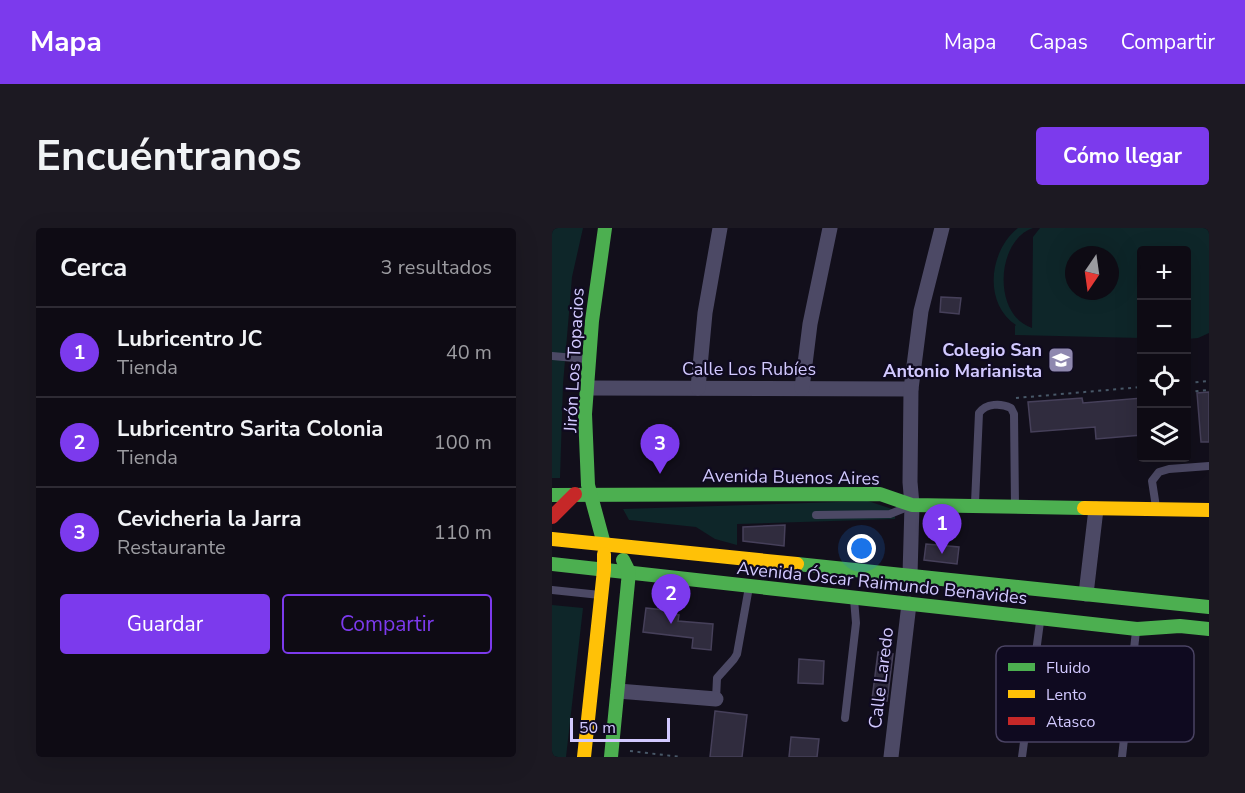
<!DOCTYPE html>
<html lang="es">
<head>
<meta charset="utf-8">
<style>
  :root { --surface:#0e0b14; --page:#1c1922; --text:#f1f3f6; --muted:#9b9ba0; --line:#2e2b34; --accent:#7c3aed }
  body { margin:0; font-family:"Nunito Sans",sans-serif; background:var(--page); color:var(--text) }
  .controls { position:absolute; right:18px; top:18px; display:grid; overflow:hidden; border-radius:6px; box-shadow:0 6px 24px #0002 }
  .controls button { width:54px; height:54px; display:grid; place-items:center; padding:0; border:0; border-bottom:2px solid var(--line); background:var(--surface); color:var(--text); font:30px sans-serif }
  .compass { position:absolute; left:513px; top:18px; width:54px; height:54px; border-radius:50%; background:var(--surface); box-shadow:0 6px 24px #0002; rotate:193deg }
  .scale { position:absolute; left:18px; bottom:15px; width:100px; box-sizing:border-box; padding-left:6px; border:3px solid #d2c9ff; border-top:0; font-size:16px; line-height:21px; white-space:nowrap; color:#d2c9ff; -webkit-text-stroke:4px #0f0a20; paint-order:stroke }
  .you { position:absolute; left:310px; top:321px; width:21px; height:21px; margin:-15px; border:4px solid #fff; border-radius:50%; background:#1a73e8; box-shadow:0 0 0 9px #1a73e833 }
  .badge { display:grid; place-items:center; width:39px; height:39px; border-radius:50%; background:var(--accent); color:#fff; font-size:20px; font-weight:700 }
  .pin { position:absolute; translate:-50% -50px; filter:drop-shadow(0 2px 3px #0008) }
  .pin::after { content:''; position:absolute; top:32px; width:21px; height:18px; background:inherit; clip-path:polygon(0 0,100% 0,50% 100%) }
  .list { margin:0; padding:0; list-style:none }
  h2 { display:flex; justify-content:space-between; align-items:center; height:78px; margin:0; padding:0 24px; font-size:26px }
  h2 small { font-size:20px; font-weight:400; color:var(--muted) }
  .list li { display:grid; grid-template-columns:39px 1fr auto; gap:18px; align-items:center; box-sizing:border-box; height:90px; padding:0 24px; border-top:2px solid var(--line) }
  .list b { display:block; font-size:22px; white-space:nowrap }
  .list p { margin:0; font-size:20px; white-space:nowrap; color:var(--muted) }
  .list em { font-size:20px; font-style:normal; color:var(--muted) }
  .actions { display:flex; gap:12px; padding:18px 24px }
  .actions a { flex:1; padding:14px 0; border:2px solid var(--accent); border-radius:6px; text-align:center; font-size:21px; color:var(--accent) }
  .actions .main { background:var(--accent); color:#fff }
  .icon { flex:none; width:33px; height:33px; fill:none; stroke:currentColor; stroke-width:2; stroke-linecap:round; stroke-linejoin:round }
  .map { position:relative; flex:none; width:657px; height:529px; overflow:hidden; border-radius:6px }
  header { display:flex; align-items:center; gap:36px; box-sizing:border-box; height:84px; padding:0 30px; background:var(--accent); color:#fff }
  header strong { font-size:28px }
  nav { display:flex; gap:33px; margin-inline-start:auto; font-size:21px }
  .intro { display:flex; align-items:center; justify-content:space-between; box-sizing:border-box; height:144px; padding:0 36px }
  h1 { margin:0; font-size:42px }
  .button { padding:15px 27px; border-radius:6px; background:var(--accent); color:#fff; font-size:21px; font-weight:700 }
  main { display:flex; gap:36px; padding:0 36px }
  aside { flex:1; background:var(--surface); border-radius:6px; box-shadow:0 6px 24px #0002 }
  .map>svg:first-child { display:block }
  .green { fill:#0e2629; fill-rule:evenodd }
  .building { fill:#302c3e; stroke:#46405a; stroke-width:1.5 }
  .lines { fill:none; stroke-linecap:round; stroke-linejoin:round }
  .path { stroke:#485868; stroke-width:2; stroke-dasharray:3 4.5; stroke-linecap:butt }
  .lane { stroke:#4c4965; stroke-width:8 }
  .street { stroke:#4c4965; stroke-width:15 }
  .fast { stroke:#4caf50; stroke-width:14 }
  .slow { stroke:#ffc107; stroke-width:14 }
  .jam { stroke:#c62828; stroke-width:14 }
  .labels { text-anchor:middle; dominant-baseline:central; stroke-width:4.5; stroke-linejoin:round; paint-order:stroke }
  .poi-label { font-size:18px; font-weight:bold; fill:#d2c9ff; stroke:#0f0a20; text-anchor:end }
  .street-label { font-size:18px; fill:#d2c9ff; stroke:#0f0a20 }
  .key { fill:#0f0a20; stroke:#4a4363; stroke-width:1.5 }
  .key-label { font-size:16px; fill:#d2c9ff }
</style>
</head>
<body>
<header>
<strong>Mapa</strong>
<nav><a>Mapa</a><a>Capas</a><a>Compartir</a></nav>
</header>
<div class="intro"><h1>Encuéntranos</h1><a class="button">Cómo llegar</a></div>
<main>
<aside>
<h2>Cerca<small>3 resultados</small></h2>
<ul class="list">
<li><span class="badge">1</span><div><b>Lubricentro JC</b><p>Tienda</p></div><em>40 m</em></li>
<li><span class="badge">2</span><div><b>Lubricentro Sarita Colonia</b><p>Tienda</p></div><em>100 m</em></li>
<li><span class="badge">3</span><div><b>Cevicheria la Jarra</b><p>Restaurante</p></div><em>110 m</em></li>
</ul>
<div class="actions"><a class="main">Guardar</a><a>Compartir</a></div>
</aside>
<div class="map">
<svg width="657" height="529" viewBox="0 0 657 529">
  <rect width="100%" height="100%" fill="#120f1b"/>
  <g class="green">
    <path d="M0,0H31L20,49L11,156L8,250H0Z"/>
    <path d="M466,0H481C444,12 440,87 480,100L481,9L488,0H657V105L646,110L635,111L634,22H590L589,110L463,107V98L464,97C431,75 437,23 466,0ZM522,27H558V63H522Z"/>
    <path d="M316,273L343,282V291L185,296V317L163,311L144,299L77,292L71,281Z"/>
    <path d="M0,377L31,380L14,529H0Z"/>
  </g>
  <g class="building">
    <path d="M389,69L409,70L407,86L388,84Z"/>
    <path d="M657,164V214H649L645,165Z"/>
    <path d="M530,170L531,175L590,170V207L544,211L543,199L479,204L476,174Z"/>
    <path d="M233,297L232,318L191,313V299Z"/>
    <path d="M374,316L407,319L405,336L372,332Z"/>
    <path d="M94,380L113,382V385L127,387L126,393L161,396L159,422L140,420L141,410L91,404Z"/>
    <path d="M326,424L341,426L335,473L320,471Z"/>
    <path d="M247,431L272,433L271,456L246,455Z"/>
    <path d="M163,483L195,487L190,529H158Z"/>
    <path d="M239,509L267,511L265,529H237Z"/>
  </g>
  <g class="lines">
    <g class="path">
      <path d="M636,155L638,193"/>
      <path d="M636,155L657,153"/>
      <path d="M636,164L657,162"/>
      <path d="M464,170L590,159"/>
      <path d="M78,523L129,529"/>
    </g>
    <g class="lane">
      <path d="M0,128L34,131"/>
      <path d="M423,275L427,185C434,175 449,175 459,180L462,186L463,278"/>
      <path d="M604,279L600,253L607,244L617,241L657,238"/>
      <path d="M264,287L338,286L353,280"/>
      <path d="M0,362L48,367"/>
      <path d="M164,471L165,450L182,431L185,426L197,359"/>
      <path d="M293,490L304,395L302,371"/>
      <path d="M470,529L488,394"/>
      <path d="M570,529L584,403"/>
    </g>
    <g class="street">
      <path d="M35,160L359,161"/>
      <path d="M146,160L153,85L168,0"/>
      <path d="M250,160L258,96L278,0"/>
      <path d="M358,347L360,277L358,254L359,161L369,83L390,0"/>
      <path d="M534,366L544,281"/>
      <path d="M66,463L164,471"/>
      <path d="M339,529L357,376"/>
    </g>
    <g class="fast">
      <path d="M0,267L328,266L360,277L532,280"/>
      <path d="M52,316L36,257L33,186L40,93L53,0"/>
      <path d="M0,336L585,401L628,398L657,401"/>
      <path d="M245,336L657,379"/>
      <path d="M59,529L77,344L71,332"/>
    </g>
    <g class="slow">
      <path d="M532,280L657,282"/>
      <path d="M0,311L245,336"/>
      <path d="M32,529L52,342V326"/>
    </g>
    <path class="jam" d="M0,289L23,266"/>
  </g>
  <defs>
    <symbol id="school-square" viewBox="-11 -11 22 22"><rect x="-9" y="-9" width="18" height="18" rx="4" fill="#8f88af" stroke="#0f0a20"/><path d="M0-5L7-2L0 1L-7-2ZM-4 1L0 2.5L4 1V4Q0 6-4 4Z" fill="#fff"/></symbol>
  </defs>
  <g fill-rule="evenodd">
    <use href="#school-square" x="494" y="117" width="30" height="30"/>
  </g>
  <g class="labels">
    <g class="poi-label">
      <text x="490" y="122">Colegio San<tspan x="490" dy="21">Antonio Marianista</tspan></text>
    </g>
    <g class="street-label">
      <text transform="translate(22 132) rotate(-87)">Jirón Los Topacios</text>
      <text x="197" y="141">Calle Los Rubíes</text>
      <text transform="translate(239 249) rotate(1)">Avenida Buenos Aires</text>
      <text transform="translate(330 355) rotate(6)">Avenida Óscar Raimundo Benavides</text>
      <text transform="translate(329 450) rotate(-83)">Calle Laredo</text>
    </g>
  </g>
  <rect x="444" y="418" width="198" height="96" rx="9" class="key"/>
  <rect x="456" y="435" width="27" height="8" fill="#4caf50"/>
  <rect x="456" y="462" width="27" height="8" fill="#ffc107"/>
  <rect x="456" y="489" width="27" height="8" fill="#c62828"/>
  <g class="key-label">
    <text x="494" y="445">Fluido</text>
    <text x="494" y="472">Lento</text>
    <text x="494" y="499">Atasco</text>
  </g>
</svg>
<div class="controls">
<button>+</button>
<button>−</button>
<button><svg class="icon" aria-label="locate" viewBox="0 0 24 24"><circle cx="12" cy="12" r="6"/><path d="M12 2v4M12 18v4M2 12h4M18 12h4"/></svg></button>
<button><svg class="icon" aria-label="layers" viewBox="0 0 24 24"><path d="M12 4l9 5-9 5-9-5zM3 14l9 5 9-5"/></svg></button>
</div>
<svg class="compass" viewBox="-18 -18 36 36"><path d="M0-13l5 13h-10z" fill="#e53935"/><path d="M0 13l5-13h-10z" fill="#9b9ba0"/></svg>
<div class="scale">50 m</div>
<div class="you"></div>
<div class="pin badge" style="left:390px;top:326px">1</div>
<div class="pin badge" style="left:119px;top:396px">2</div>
<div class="pin badge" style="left:108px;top:246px">3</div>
</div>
</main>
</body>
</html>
